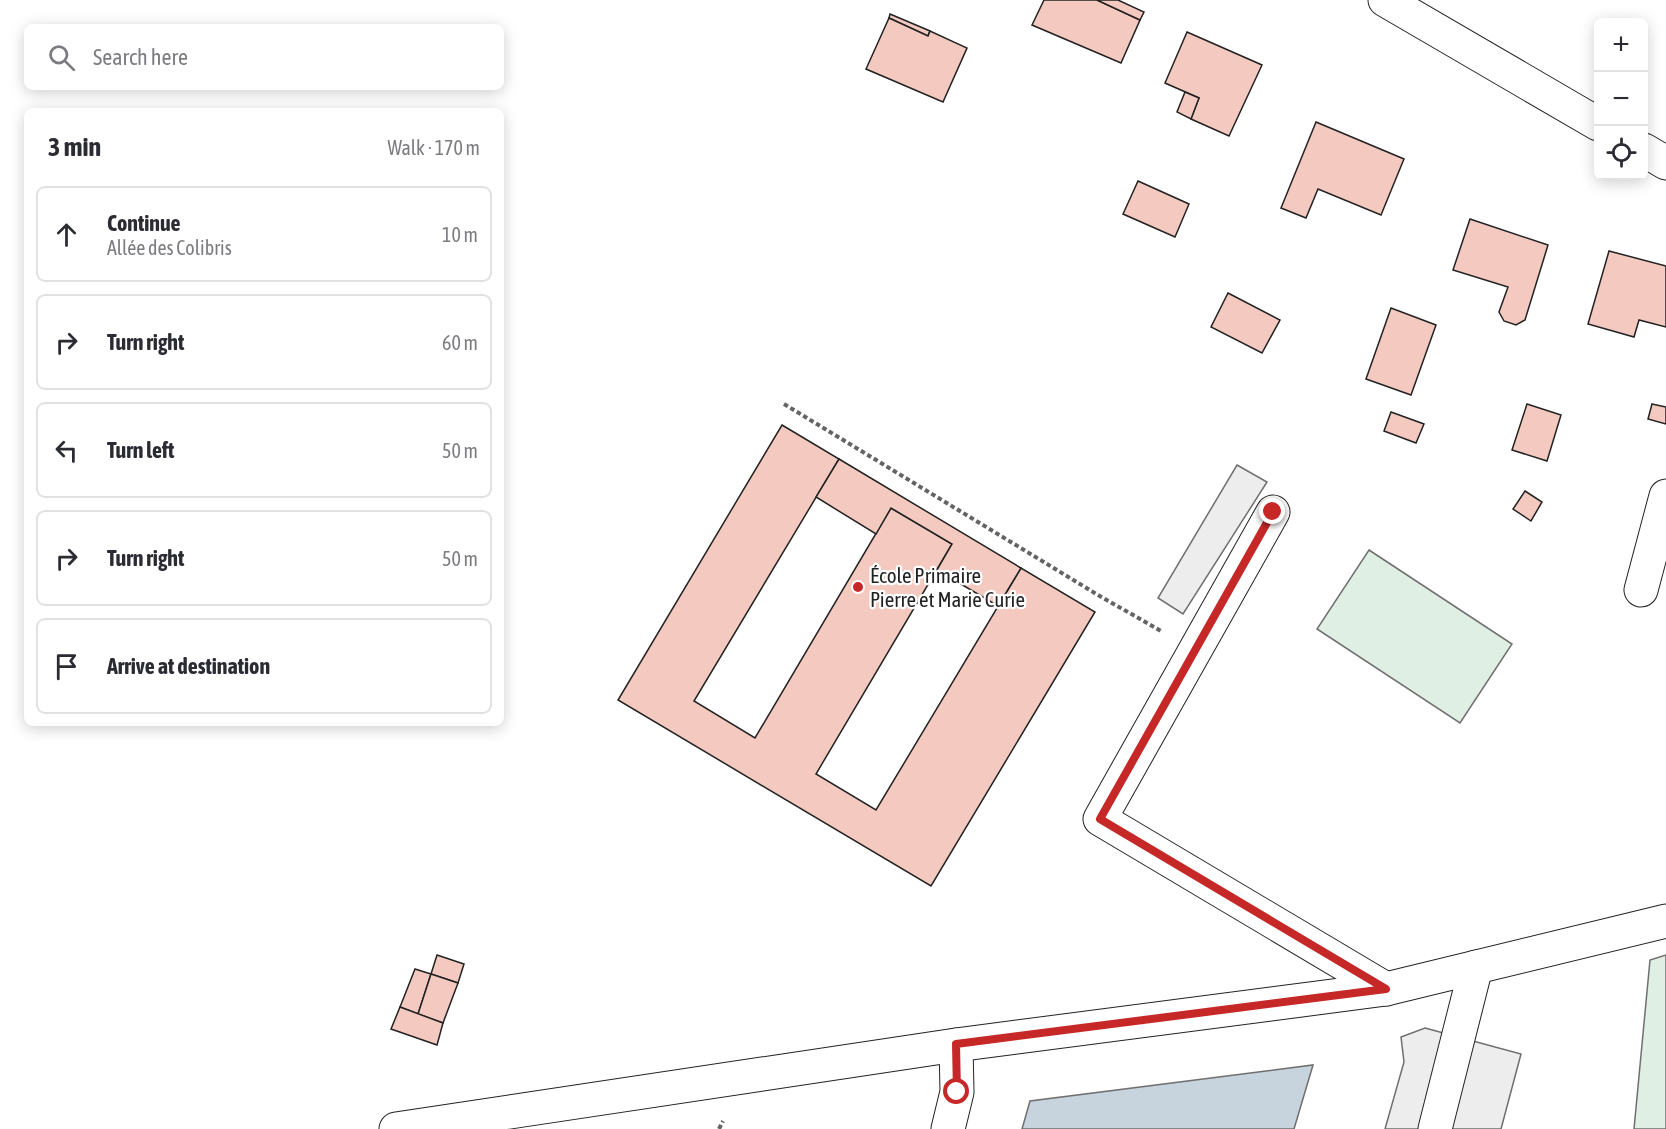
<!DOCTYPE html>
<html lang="en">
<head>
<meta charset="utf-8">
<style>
  :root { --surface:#fff; --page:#f7f7f7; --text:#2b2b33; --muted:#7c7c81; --line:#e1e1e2 }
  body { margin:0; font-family:"Asap Condensed",sans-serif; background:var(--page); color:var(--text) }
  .controls { position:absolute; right:18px; top:18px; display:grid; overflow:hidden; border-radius:9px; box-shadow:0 3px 15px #0003 }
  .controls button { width:54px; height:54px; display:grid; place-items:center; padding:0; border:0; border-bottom:2px solid var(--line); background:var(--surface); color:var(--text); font:30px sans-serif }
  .stop { position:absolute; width:18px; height:18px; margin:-14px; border:4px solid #c62828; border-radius:50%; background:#fff }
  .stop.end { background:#c62828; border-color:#fff; box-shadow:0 2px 6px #0008 }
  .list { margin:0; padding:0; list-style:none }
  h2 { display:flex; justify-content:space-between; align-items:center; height:78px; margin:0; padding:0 24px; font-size:26px }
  h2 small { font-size:20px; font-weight:400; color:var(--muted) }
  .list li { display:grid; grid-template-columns:39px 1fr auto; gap:18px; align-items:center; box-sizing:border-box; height:96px; margin:0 12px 12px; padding:0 12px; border:2px solid var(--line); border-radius:9px }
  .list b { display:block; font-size:22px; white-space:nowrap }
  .list p { margin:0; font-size:20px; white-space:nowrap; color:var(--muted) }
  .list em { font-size:20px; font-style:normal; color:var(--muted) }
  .icon { flex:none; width:33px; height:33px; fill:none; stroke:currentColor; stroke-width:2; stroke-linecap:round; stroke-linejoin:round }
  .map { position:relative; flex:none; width:1666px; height:1129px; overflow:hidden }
  .search { position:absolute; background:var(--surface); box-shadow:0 3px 15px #0003; left:24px; top:24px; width:480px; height:66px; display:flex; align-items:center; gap:15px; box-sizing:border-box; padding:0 21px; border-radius:9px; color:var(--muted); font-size:22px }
  .panel { position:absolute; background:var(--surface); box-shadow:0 3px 15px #0003; left:24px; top:108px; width:480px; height:618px; border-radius:9px }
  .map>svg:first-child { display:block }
  .green { fill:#e0efe3; stroke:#6f6f6f; stroke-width:1.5 }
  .parking { fill:#ededed; stroke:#6f6f6f; stroke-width:1.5 }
  .water { fill:#c7d3dd; stroke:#6f6f6f; stroke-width:1.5 }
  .building { fill:#f3c9c0; stroke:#222; stroke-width:1.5 }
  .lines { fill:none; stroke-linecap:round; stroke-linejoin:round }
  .minor-casing { stroke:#222; stroke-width:35 }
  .path { stroke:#646464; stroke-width:4; stroke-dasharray:4.5 3; stroke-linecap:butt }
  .minor { stroke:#fff; stroke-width:33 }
  .route { stroke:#c62828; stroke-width:8 }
  .poi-dot { fill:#c62828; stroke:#fff; stroke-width:2 }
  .labels { text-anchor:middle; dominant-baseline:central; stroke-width:4.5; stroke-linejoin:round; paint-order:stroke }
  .poi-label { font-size:21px; fill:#222; stroke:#fff; text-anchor:start }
</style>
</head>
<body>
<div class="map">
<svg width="1666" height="1129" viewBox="0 0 1666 1129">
  <rect width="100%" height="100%" fill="#fff"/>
  <g class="green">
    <path d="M1369,550L1512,644L1460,723L1317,629Z"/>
    <path d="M1666,955V1129H1634L1650,960Z"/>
  </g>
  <g class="parking">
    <path d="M1237,465L1267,482L1183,614L1158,598Z"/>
    <path d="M1425,1028L1521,1054L1501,1129H1385L1404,1062L1401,1037Z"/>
  </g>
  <path class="water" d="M1313,1065L1294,1129H1022L1030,1101Z"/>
  <g class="building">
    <path d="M1044,0H1097L1140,20L1121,63L1032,25Z"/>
    <path d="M1097,0H1118L1144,12L1140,20Z"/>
    <path d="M890,14L930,31L928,36L889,18Z"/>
    <path d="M889,18L928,36L930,31L967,48L943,102L866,69Z"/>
    <path d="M1187,32L1262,65L1229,136L1191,119L1199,98L1165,83Z"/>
    <path d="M1185,92L1199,98L1191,119L1177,112Z"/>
    <path d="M1316,122L1404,159L1381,215L1318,189L1306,218L1281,208Z"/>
    <path d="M1138,181L1189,204L1175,237L1123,214Z"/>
    <path d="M1470,219L1548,245L1525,320L1516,325L1504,321L1499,312L1508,287L1453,270Z"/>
    <path d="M1609,251L1666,266V327L1639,320L1634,337L1588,324Z"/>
    <path d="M1228,293L1280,320L1262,353L1211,327Z"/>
    <path d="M1391,308L1436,325L1411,395L1366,379Z"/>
    <path d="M1527,404L1561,415L1547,461L1512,450Z"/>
    <path d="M1652,404L1666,407V424L1648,419Z"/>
    <path d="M1391,412L1424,424L1416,443L1384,431Z"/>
    <path d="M782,425L839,459L694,701L755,738L891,508L952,544L816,774L876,810L1021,568L1095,612L931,886L618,700Z"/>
    <path d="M839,459L1021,568L998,606L937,570L952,544L891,508L876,534L816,497Z"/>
    <path d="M1525,491L1542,502L1531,521L1513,509Z"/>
    <path d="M437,955L464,964L458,983L431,974Z"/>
    <path d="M415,969L431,974L418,1014L400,1007Z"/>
    <path d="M431,974L458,983L443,1023L418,1014Z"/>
    <path d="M400,1007L443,1023L437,1045L391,1029Z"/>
  </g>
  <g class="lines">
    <defs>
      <g id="minor">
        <path d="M1385,0L1598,124"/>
        <path d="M1644,150L1666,163"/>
        <path d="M1273,512L1100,819L1386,989"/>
        <path d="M1641,590L1666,496"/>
        <path d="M396,1129L956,1045L1386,989L1666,921"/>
        <path d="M948,1129L957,1092L956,1045"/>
        <path d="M1435,1129L1476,967"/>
      </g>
    </defs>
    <use href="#minor" class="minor-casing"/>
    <g class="path">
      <path d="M784,404L1098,595L1161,631"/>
      <path d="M719,1129L723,1121"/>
    </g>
    <use href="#minor" class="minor"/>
  </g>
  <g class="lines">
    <path class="route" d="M957,1092L956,1044L1386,989L1100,819L1273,512"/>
  </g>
  <circle class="poi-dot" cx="858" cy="587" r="6"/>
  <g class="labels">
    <g class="poi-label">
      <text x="870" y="575">École Primaire<tspan x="870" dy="24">Pierre et Marie Curie</tspan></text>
    </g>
  </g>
</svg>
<div class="controls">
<button>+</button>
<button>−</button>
<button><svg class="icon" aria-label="locate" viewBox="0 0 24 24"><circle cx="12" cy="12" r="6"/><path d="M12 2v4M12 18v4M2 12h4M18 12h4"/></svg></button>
</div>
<div class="stop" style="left:957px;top:1092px"></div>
<div class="stop end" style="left:1273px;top:512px"></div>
<div class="search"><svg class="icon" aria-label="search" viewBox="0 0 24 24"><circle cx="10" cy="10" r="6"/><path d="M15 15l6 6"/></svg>Search here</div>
<section class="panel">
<h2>3 min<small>Walk · 170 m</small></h2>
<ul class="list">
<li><svg class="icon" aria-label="ahead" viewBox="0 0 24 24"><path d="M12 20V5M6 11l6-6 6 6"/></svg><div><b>Continue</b><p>Allée des Colibris</p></div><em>10 m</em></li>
<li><svg class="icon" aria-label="right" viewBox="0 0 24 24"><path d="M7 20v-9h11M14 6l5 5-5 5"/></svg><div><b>Turn right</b></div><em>60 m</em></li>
<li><svg class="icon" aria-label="left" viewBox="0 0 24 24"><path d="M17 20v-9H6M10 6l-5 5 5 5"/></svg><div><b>Turn left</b></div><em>50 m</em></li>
<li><svg class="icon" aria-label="right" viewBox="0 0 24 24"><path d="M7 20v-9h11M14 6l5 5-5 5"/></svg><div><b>Turn right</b></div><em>50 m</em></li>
<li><svg class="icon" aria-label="arrive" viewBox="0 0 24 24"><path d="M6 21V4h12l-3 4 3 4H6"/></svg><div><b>Arrive at destination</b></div></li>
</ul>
</section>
</div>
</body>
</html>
